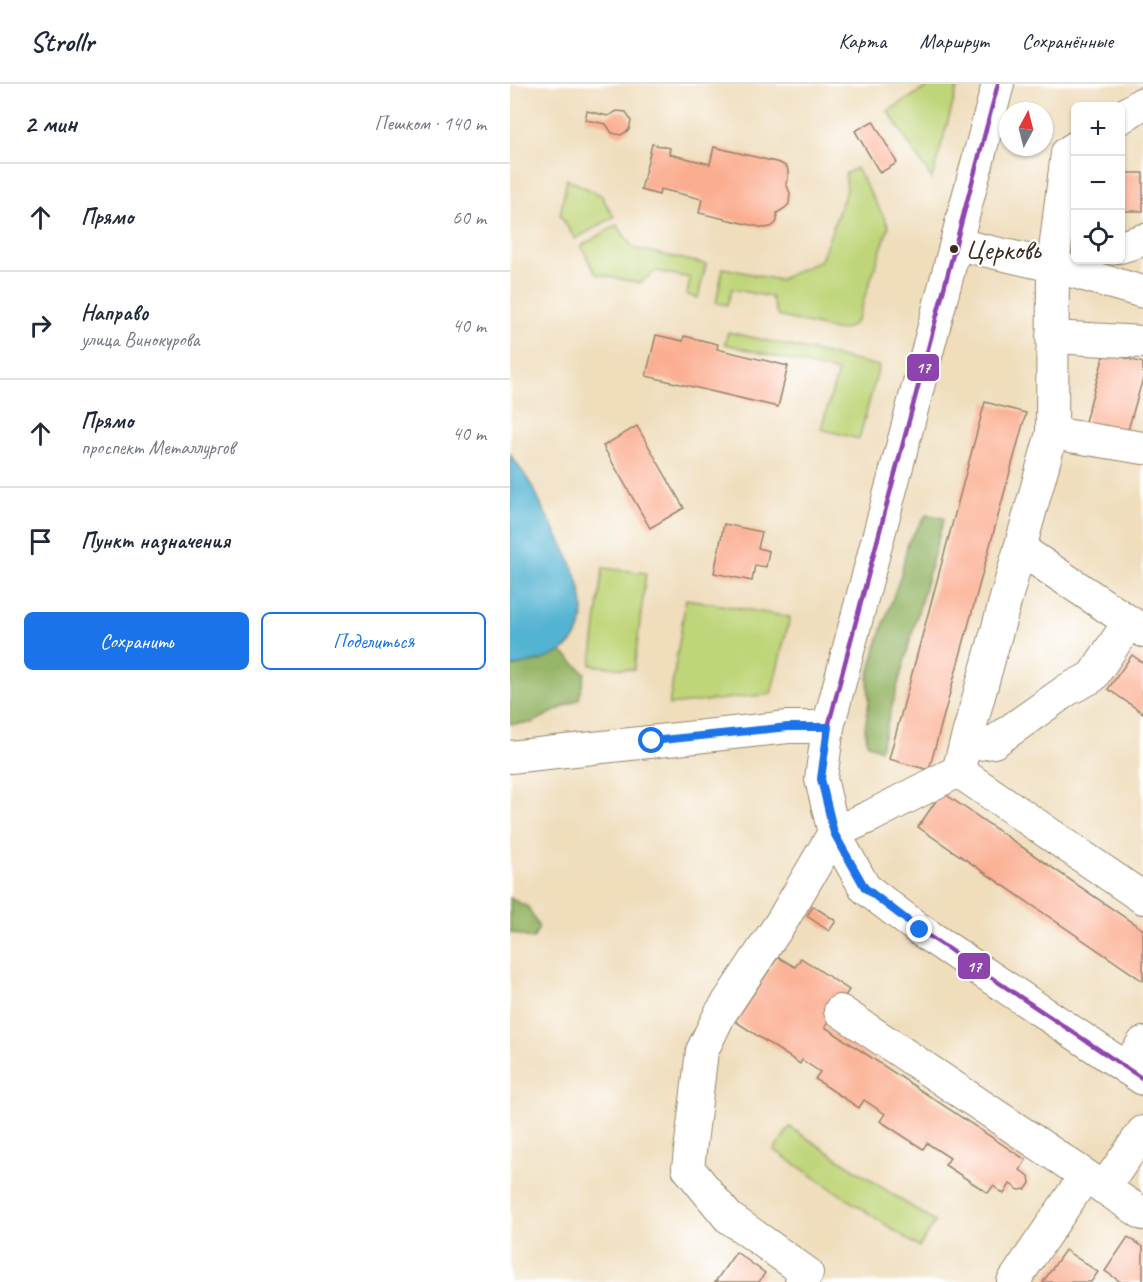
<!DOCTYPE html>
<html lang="ru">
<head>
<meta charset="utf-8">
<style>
  :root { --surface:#fff; --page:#f6f6f7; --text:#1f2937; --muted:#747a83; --line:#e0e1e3; --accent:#1a73e8 }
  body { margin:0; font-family:Caveat,sans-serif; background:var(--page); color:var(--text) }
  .controls { position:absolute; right:18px; top:18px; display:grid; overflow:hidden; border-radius:9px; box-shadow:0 2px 4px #0004 }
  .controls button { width:54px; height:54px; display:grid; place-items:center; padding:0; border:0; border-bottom:2px solid var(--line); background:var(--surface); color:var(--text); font:30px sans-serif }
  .compass { position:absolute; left:489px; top:18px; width:54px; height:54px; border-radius:50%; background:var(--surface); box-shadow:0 2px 4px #0004; rotate:7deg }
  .stop { position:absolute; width:18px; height:18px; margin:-14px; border:4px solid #1a73e8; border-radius:50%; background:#fff }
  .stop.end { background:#1a73e8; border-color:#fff; box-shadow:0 2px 6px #0008 }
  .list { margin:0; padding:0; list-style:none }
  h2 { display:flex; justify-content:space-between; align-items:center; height:78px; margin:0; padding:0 24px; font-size:26px }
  h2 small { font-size:20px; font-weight:400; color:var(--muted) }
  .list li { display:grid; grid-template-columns:39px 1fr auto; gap:18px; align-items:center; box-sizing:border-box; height:108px; padding:0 24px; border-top:2px solid var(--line) }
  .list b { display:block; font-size:22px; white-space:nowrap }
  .list p { margin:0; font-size:20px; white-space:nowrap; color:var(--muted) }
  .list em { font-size:20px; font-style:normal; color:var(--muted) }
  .actions { display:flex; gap:12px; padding:18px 24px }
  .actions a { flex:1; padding:14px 0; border:2px solid var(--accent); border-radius:9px; text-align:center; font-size:21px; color:var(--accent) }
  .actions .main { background:var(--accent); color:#fff }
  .icon { flex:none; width:33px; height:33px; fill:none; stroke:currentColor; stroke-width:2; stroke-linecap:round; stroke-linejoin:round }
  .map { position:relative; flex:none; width:633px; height:1198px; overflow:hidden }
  header { display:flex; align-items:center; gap:36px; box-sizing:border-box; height:84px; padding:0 30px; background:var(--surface); border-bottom:2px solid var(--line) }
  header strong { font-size:28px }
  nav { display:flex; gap:33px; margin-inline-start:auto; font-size:21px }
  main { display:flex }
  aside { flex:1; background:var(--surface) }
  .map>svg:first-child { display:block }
  .green { fill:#bfd579; stroke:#7d804c; stroke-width:1.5 }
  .forest { fill:#97b669; stroke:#697044; stroke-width:1.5 }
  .water { fill:#53b3d2; stroke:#476e78; stroke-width:1.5 }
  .building { fill:#fbad90 }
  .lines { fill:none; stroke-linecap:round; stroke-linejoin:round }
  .minor-casing { stroke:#95846c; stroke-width:34 }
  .minor { stroke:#fff; stroke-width:32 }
  .bus-1-casing { stroke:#fff; stroke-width:9 }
  .bus-1 { stroke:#8e44ad; stroke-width:4.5 }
  .route { stroke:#1a73e8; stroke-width:8 }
  .bus-dot { fill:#3b2a1e; stroke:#fff; stroke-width:2 }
  .labels { text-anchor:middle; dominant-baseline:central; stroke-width:4.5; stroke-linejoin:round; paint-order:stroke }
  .bus-label { font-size:28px; fill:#3b2a1e; stroke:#fff; text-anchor:start }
  .line-badge { stroke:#fff; stroke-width:2 }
  .badge-label { font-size:16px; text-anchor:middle; font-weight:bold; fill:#fff }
</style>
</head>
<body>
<header>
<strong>Strollr</strong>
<nav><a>Карта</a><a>Маршрут</a><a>Сохранённые</a></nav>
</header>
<main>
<aside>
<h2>2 мин<small>Пешком · 140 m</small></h2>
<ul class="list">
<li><svg class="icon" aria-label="ahead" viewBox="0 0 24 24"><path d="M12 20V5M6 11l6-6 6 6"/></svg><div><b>Прямо</b></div><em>60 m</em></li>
<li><svg class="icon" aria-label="right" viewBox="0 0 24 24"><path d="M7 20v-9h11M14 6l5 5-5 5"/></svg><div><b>Направо</b><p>улица Винокурова</p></div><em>40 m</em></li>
<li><svg class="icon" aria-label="ahead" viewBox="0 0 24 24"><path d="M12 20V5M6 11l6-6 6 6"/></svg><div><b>Прямо</b><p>проспект Металлургов</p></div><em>40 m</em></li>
<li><svg class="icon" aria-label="arrive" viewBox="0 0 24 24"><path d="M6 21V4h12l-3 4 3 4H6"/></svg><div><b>Пункт назначения</b></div></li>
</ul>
<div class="actions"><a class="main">Сохранить</a><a>Поделиться</a></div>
</aside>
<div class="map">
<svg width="633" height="1198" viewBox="0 0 633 1198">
  <rect width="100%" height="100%" fill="#fff"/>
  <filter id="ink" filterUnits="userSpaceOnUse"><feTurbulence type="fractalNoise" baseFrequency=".0167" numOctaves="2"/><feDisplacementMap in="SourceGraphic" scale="12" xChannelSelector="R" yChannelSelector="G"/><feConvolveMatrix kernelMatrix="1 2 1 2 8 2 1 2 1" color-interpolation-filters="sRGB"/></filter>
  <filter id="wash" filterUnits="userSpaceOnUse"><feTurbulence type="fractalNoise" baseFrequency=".008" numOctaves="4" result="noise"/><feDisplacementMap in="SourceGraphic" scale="24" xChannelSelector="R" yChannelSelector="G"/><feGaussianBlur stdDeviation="1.35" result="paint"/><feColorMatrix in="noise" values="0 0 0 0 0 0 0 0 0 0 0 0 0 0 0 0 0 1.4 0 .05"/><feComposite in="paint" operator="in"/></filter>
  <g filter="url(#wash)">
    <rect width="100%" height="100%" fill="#efddbb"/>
    <g class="green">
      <path d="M422,0L448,1L422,95L378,27Z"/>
      <path d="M346,84L379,142L347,236C341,244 334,247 324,246L268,232L261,213L222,205L217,221L206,219L213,184L269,196L311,176L337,105L335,90Z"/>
      <path d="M57,95L91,111L104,133L65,155L50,131Z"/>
      <path d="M107,141L123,164L196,180L188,214L177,211L180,194L146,187L130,199L86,190L71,162Z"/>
      <path d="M218,248L369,282L349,355L311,345L328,288L215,260Z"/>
      <path d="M93,484L136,489L124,586L81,581Z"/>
      <path d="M176,515L280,533L261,610L159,621Z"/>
      <path d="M280,1043L425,1138L409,1163L264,1066Z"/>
    </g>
    <g class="forest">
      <path d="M416,431L434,434L370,666L357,659L355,644L359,617L358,594L368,557L391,490L398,458Z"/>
      <path d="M51,567L75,589L69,615L22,639L0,640V583L30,577Z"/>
      <path d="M0,814L18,823L29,844L23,855L0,848Z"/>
    </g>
    <path class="water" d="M0,370C7,381 17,392 23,404C28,412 30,421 35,429C53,461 91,523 63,557C48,576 22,578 0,583Z"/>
    <g id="blocks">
      <g class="building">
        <path d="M77,27L98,32L107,27L116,28L121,37L119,46L111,51L102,49L96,40L75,36Z"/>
        <path d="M363,37L387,79L370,89L345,47Z"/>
        <path d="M142,60L160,64L159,70L200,80L204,63L270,79L277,83L278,87V95L276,99L280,109L279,120L275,124L267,129V137L265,140L261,143L254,144L189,129L192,115L150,105L149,111L131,106Z"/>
        <rect x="610" y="89" width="23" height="38"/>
        <path d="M146,251L173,257L174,252L208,260L207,265L278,282L268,323L136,292Z"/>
        <path d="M595,268L633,279V294L616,353L574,341Z"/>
        <path d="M475,318L516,329L419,686L379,675Z"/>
        <path d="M127,342L174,424L140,444L93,362Z"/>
        <path d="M214,440L252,448L248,464L259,467L256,483L245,481L242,497L204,489Z"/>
        <path d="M622,571L633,579V629L598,605Z"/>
        <path d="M432,708L633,846V897L408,743Z"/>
        <path d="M303,822L326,837L319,847L297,832Z"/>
        <path d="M268,873L285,883L291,874L339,906L315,943L516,1076L510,1086L519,1092L520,1099L516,1105L509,1106L500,1100L494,1110L483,1102L478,1109L435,1081L440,1074L417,1059L413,1065L370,1037L375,1030L354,1016L349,1024L305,995L310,988L292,976L290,980L225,937Z"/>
        <path d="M618,1153L633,1163V1198H611L595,1187Z"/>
        <path d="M555,1166L588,1188L581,1198H533Z"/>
        <path d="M226,1168L255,1189L249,1198H205Z"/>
      </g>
    </g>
  </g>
  <g filter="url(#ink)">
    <use href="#blocks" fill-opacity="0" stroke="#95846c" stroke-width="1.5"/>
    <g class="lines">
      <defs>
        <g id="minor">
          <path d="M488,0L318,643L311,695L324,749L355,804L410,846L633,995"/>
          <path d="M610,34L633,19"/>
          <path d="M446,160L543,182L633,208"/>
          <path d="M610,163L633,156"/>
          <path d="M542,253L633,258"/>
          <path d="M542,349L633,364"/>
          <path d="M510,465L633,547"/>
          <path d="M455,662L484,658L557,606L582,593L619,538"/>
          <path d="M0,673L278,643H318"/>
          <path d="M448,687L542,349L543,182L557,69L566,63"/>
          <path d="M330,927L633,1130"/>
          <path d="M616,984L633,959"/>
          <path d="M594,1104L633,1048"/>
          <path d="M291,1198L297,1189L218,1133L178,1084L192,967L210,930L272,837L324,749L361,732L448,687L633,814"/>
          <path d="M503,1198L575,1092"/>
        </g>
      </defs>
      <use href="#minor" class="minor-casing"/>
      <use href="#minor" class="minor"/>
      <defs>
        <path id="bus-1" d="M488,0L318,643L311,695L324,749L355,804L410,846L633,995"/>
      </defs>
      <use href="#bus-1" class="bus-1-casing"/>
      <use href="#bus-1" class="bus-1"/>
    </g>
  </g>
  <g class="lines" filter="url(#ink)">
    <path class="route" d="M142,657L278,643H318L311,695L324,749L355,804L410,846"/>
  </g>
  <circle class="bus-dot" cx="444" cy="165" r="5"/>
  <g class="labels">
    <g class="bus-label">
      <text x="455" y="165">Церковь</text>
    </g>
  </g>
  <g class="line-badge">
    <rect x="396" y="269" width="34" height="29" rx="6" fill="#8e44ad"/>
    <rect x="447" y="868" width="34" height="28" rx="6" fill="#8e44ad"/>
  </g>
  <g class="badge-label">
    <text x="413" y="289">17</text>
    <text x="464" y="888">17</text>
  </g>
</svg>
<div class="controls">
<button>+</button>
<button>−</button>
<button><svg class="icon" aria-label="locate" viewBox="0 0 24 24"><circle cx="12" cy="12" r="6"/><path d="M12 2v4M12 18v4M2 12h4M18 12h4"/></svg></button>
</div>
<svg class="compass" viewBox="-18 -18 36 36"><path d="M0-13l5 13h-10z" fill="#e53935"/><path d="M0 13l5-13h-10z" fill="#747a83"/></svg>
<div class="stop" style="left:142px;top:657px"></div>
<div class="stop end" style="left:410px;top:846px"></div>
</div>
</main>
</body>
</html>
